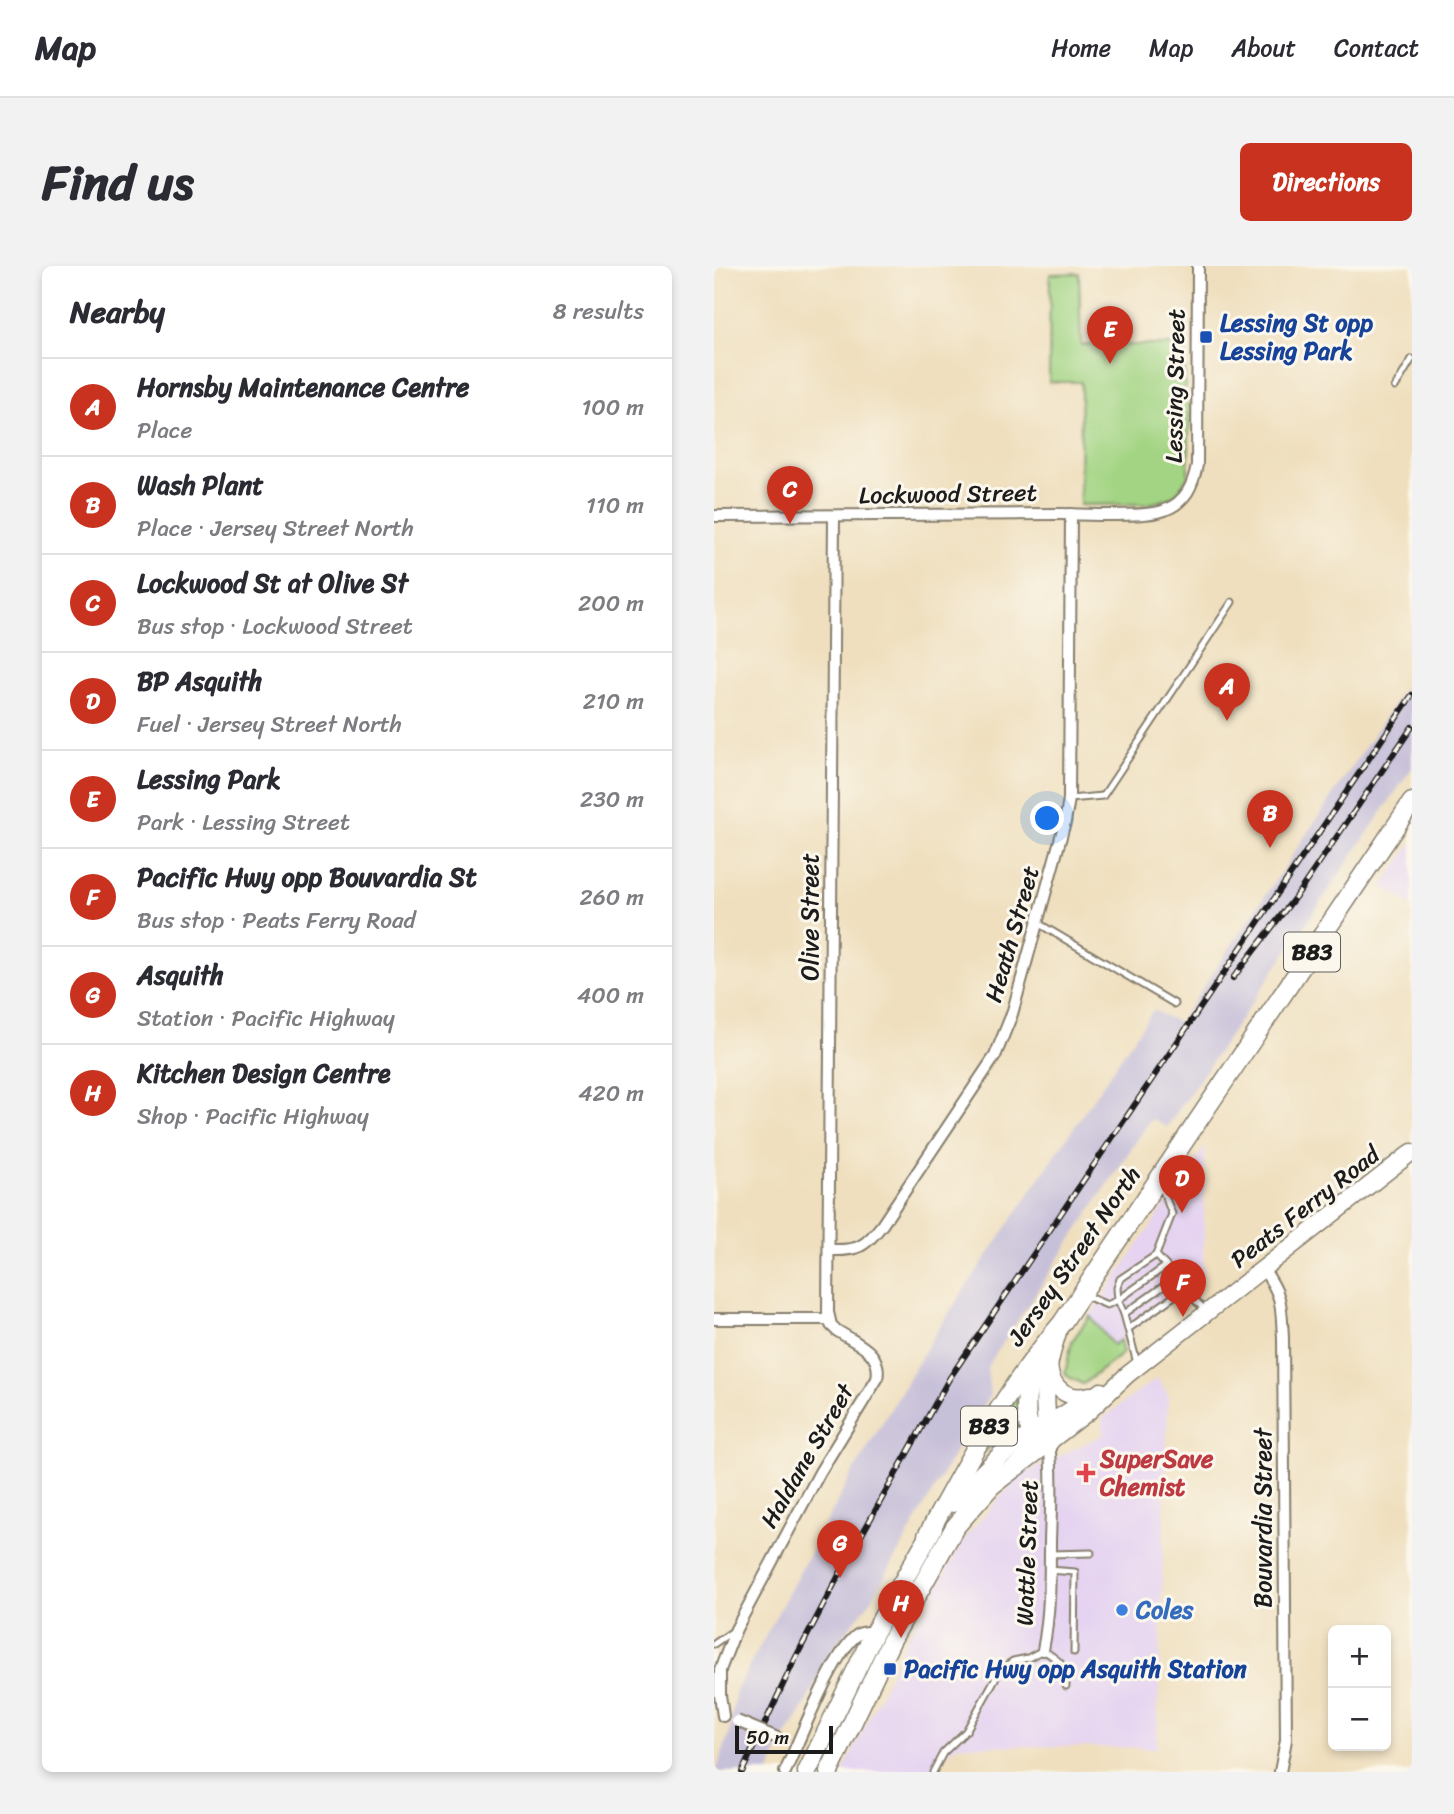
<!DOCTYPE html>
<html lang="en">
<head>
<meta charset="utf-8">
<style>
  :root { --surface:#fff; --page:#f2f2f3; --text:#2b2b33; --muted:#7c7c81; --line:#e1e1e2; --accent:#c8321e }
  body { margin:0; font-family:Sriracha,sans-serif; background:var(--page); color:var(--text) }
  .controls { position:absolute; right:21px; bottom:21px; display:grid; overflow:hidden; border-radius:10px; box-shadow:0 4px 10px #0003 }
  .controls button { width:63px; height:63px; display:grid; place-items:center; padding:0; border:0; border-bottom:2px solid var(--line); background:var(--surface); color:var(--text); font:35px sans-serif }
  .scale { position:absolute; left:21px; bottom:18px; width:98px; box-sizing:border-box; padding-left:7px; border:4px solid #1c1c1c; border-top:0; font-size:19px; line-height:24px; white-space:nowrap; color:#1c1c1c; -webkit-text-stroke:5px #fbf7ec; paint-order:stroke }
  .you { position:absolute; left:334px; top:553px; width:24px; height:24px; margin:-18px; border:5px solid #fff; border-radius:50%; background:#1a73e8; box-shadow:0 0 0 10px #1a73e833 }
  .badge { display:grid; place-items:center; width:46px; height:46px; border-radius:50%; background:var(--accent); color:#fff; font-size:23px; font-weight:700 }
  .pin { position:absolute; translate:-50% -58px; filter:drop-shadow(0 2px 4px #0008) }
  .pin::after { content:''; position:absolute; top:37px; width:24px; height:21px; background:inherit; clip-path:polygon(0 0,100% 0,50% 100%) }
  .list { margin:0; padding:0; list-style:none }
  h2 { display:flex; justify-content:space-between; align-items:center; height:91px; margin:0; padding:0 28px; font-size:30px }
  h2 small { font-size:23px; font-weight:400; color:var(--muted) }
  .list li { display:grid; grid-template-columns:46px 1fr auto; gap:21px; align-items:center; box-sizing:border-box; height:98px; padding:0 28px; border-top:2px solid var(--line) }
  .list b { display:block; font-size:26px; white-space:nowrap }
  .list p { margin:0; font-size:23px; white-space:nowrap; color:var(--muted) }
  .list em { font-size:23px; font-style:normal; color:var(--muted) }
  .map { position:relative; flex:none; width:698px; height:1506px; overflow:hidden; border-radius:10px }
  header { display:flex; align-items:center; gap:42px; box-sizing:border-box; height:98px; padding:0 35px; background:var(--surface); border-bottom:2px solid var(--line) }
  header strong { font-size:33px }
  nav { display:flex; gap:38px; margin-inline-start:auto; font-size:24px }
  .intro { display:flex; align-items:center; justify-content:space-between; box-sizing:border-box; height:168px; padding:0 42px }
  h1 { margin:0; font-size:49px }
  .button { padding:18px 32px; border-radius:10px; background:var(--accent); color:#fff; font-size:24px; font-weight:700 }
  main { display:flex; gap:42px; padding:0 42px }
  aside { flex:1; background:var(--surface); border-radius:10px; box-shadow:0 4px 10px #0003 }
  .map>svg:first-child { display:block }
  .built { fill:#e5d3f1 }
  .industrial { fill:#c7c0d9 }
  .green { fill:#a3d483; stroke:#607850; stroke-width:2 }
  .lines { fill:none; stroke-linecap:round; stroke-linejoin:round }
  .service-casing { stroke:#867e6d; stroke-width:9 }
  .minor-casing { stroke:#867e6d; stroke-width:14 }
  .secondary-casing { stroke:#867e6d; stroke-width:19 }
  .primary-casing { stroke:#867e6d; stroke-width:21 }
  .service { stroke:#fff; stroke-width:5 }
  .minor { stroke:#fff; stroke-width:10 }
  .secondary { stroke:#fff; stroke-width:16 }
  .primary { stroke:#fff; stroke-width:18 }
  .rail-casing { stroke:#1c1c1c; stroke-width:6 }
  .rail { stroke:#fbf7ec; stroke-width:3.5; stroke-dasharray:10; stroke-linecap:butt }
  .minor-bridge-casing { stroke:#867e6d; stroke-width:14; stroke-linecap:butt }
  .minor-bridge { stroke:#fff; stroke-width:10 }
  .transit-dot { fill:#1a4fb4; stroke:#fbf7ec; stroke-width:2.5 }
  .health-dot { fill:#e0444e; stroke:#fbf7ec; stroke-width:2.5 }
  .shop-dot { fill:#3f7fe0; stroke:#fbf7ec; stroke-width:2.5 }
  .labels { text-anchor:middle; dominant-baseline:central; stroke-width:6; stroke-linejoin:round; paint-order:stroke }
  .shield { fill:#fbf7ec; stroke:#5f5e5a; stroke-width:2 }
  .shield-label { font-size:23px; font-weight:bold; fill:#1c1c1c }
  .transit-label { font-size:24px; font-weight:bold; fill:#164399; stroke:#fbf7ec; text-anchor:start }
  .street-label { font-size:24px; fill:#1c1c1c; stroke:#fbf7ec }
  .health-label { font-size:24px; font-weight:bold; fill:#be3a42; stroke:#fbf7ec; text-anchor:start }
  .shop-label { font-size:24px; font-weight:bold; fill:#366cbe; stroke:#fbf7ec; text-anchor:start }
</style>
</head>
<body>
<header>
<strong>Map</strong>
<nav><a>Home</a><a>Map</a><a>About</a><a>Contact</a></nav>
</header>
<div class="intro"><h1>Find us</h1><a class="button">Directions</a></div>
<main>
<aside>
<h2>Nearby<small>8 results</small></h2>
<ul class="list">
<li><span class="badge">A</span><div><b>Hornsby Maintenance Centre</b><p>Place</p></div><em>100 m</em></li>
<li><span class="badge">B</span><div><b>Wash Plant</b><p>Place · Jersey Street North</p></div><em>110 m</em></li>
<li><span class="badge">C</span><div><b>Lockwood St at Olive St</b><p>Bus stop · Lockwood Street</p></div><em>200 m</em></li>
<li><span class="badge">D</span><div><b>BP Asquith</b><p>Fuel · Jersey Street North</p></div><em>210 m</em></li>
<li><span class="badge">E</span><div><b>Lessing Park</b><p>Park · Lessing Street</p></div><em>230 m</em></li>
<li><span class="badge">F</span><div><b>Pacific Hwy opp Bouvardia St</b><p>Bus stop · Peats Ferry Road</p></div><em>260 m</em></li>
<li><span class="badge">G</span><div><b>Asquith</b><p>Station · Pacific Highway</p></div><em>400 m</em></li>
<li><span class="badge">H</span><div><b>Kitchen Design Centre</b><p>Shop · Pacific Highway</p></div><em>420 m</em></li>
</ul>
</aside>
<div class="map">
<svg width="698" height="1506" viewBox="0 0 698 1506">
  <rect width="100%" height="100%" fill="#fbf7ec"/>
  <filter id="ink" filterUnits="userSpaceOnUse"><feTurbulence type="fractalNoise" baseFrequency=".0143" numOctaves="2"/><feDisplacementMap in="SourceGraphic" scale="14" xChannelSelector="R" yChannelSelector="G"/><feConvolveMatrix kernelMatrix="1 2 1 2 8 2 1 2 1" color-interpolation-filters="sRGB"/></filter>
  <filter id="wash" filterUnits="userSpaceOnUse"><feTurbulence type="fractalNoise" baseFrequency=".00686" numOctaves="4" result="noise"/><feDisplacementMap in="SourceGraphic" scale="28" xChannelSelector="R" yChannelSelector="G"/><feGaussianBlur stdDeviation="1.57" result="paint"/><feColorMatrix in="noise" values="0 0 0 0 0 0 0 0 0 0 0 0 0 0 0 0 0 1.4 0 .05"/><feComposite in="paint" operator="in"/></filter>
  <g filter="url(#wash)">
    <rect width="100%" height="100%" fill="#efdfbe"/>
    <g class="built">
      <path d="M698,577V640L669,620Z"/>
      <path d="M491,881L489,1012L399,1079L376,1050Z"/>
      <path d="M443,1112L454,1129L443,1482L244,1479L232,1488L224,1506H129L195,1368L254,1268L306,1209L389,1169V1152Z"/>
    </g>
    <path class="industrial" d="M698,412V502L453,861L440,853L435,856L273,1101L276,1130L249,1172L157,1335L120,1381L88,1445L68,1475L56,1506H2L15,1468L22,1425L137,1210L224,1063L439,744L465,757Z"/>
    <g class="green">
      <path d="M365,7L367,79H471V125L476,142L474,210L464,226L454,233L435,238L366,239L367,116H335L336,8Z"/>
      <path d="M376,1050L399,1079L406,1074L409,1087L369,1118L356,1112L351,1107L358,1075Z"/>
      <path d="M306,1125L304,1165L270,1186L271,1184Z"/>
    </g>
  </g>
  <g filter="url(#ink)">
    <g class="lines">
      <defs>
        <g id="service">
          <path d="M681,121L698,93"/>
          <path d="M355,533L389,530L518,336"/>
          <path d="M322,656L461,738"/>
          <path d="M442,989L458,948L446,917"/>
          <path d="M370,1029L393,1039L404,1034L403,1022L406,1013L442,989L452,1000"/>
          <path d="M410,1048L404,1034L452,1000L461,1012"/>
          <path d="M414,1063L410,1048L461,1012L470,1023"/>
          <path d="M423,1097L414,1063L470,1023L491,1044"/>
          <path d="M336,1288L377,1287"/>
          <path d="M335,1304L361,1306L360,1386"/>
          <path d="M0,1378L19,1365"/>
          <path d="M219,1506L229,1487L252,1465L286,1404L299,1395L314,1392L329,1384C346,1395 352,1398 352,1420"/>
        </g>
        <g id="minor">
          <path d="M0,250C115,250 230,249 345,248C369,248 432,252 451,244C472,236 479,219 483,199L484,0"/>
          <path d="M116,984C144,985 151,981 168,959L281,790L298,748L351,556L355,533L357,248"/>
          <path d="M549,1003C569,1030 567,1039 569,1072L572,1474L566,1506"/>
          <path d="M0,1053H115"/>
          <path d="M329,1384C336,1349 336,1311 336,1275C337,1242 339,1209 335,1176"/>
          <path d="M9,1450L6,1429V1404L22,1363L106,1206L163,1113C169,1085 141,1077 122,1064L117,1059L114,1046L120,250"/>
          <path d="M71,1506C84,1478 121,1381 145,1368C150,1366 156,1366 161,1365"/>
        </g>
        <g id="secondary">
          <path d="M335,1099C337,1122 353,1135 376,1129"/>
          <path d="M332,1159L387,1125"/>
          <path d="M335,1176L374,1146L413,1109L698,886"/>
        </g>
        <g id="primary">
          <path d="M321,1096C313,1123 305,1151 323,1176"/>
          <path d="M239,1237L287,1189L332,1159"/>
          <path d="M213,1270C253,1196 293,1121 348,1057L698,536"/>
          <path d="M93,1506L161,1365L219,1262"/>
          <path d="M115,1506L178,1373L241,1261L278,1219L335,1176C329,1132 329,1109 343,1066"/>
        </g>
      </defs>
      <use href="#service" class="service-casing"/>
      <use href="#minor" class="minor-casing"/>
      <use href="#secondary" class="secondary-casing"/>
      <use href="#primary" class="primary-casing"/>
      <use href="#service" class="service"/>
      <use href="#minor" class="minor"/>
      <use href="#secondary" class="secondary"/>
      <use href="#primary" class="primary"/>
      <defs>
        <g id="rail">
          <path d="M519,712L585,626L698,461"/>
          <path d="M28,1506L81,1393L124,1311L235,1113L698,429"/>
        </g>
      </defs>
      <use href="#rail" class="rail-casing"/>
      <use href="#rail" class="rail"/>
      <defs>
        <path id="minor-bridge" d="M23,1455L66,1473"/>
      </defs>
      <use href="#minor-bridge" class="minor-bridge-casing"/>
      <use href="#minor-bridge" class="minor-bridge"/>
    </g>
  </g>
  <g class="transit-dot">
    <rect x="485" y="64" width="14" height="14" rx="3.5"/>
    <rect x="169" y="1396" width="14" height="14" rx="3.5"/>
  </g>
  <path class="health-dot" d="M368.5 1196.5h7v7h7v7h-7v7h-7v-7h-7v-7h7z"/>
  <circle class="shop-dot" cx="408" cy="1344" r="7"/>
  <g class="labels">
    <g class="shield">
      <rect x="570" y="666.5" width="56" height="39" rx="5"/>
      <rect x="247" y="1140.5" width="56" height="39" rx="5"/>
    </g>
    <g class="shield-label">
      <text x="598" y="686">B83</text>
      <text x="275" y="1160">B83</text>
    </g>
    <g class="transit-label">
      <text x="506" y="57">Lessing St opp<tspan x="506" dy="28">Lessing Park</tspan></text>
      <text x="190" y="1403">Pacific Hwy opp Asquith Station</text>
    </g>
    <g class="street-label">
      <text transform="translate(461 120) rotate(-89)">Lessing Street</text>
      <text transform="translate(234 228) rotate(-1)">Lockwood Street</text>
      <text transform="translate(96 651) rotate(-90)">Olive Street</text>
      <text transform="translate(298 668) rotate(-74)">Heath Street</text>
      <text transform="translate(591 941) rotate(-38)">Peats Ferry Road</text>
      <text transform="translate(360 990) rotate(-55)">Jersey Street North</text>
      <text transform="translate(93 1190) rotate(-60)">Haldane Street</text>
      <text transform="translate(549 1252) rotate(-90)">Bouvardia Street</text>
      <text transform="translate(313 1287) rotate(-88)">Wattle Street</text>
    </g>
    <g class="health-label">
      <text x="386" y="1193">SuperSave<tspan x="386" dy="28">Chemist</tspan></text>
    </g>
    <g class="shop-label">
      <text x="422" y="1344">Coles</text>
    </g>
  </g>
</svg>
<div class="controls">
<button>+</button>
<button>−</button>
</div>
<div class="scale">50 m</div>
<div class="you"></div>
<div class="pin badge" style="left:513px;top:455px">A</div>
<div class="pin badge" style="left:556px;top:582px">B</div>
<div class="pin badge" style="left:76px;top:258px">C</div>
<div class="pin badge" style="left:468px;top:947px">D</div>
<div class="pin badge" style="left:396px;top:98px">E</div>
<div class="pin badge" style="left:469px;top:1051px">F</div>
<div class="pin badge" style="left:126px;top:1312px">G</div>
<div class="pin badge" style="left:187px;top:1372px">H</div>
</div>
</main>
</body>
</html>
